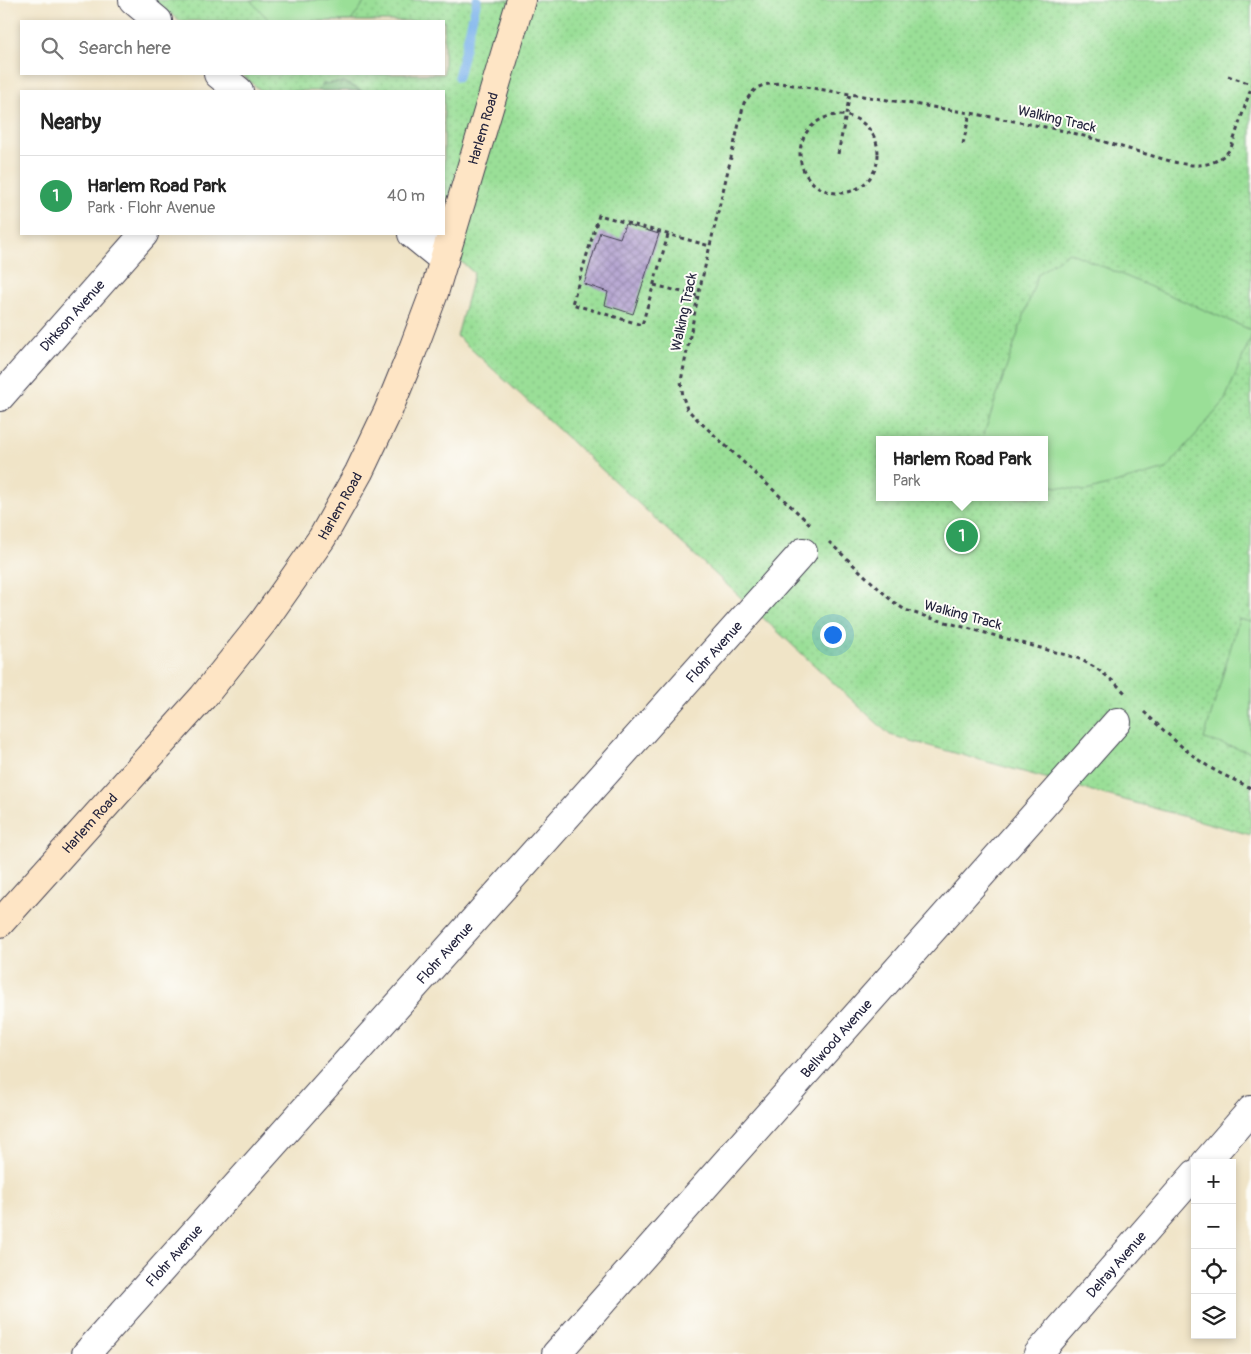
<!DOCTYPE html>
<html lang="en">
<head>
<meta charset="utf-8">
<style>
  :root { --surface:#fff; --page:#f6f6f6; --text:#222; --muted:#767676; --line:#e0e0e0; --accent:#0f766e }
  body { margin:0; font-family:Pangolin,sans-serif; background:var(--page); color:var(--text) }
  .controls { position:absolute; right:15px; bottom:15px; display:grid; overflow:hidden; border-radius:0px; box-shadow:0 2px 8px #0003 }
  .controls button { width:45px; height:45px; display:grid; place-items:center; padding:0; border:0; border-bottom:1px solid var(--line); background:var(--surface); color:var(--text); font:25px sans-serif }
  .you { position:absolute; left:832px; top:634px; width:18px; height:18px; margin:-12px; border:4px solid #fff; border-radius:50%; background:#1a73e8; box-shadow:0 0 0 8px #1a73e833 }
  .badge { display:grid; place-items:center; width:32px; height:32px; border-radius:50%; background:var(--accent); color:#fff; font-size:16px; font-weight:700 }
  .pin { position:absolute; translate:-50% -50%; border:2px solid #fff; box-shadow:0 1px 5px #0006 }
  .popup { position:absolute; left:876px; top:436px; width:172px; height:65px; box-sizing:border-box; display:grid; place-content:center; border-radius:0px; background:var(--surface); filter:drop-shadow(0 1px 4px #0005); font-size:16px; white-space:nowrap; color:var(--muted) }
  .popup b { font-size:19px; color:var(--text) }
  .popup::after { content:''; position:absolute; left:50%; top:100%; margin-left:-10px; border:10px solid transparent; border-top-color:var(--surface) }
  .list { margin:0; padding:0; list-style:none }
  h2 { display:flex; justify-content:space-between; align-items:center; height:65px; margin:0; padding:0 20px; font-size:21px }
  h2 small { font-size:16px; font-weight:400; color:var(--muted) }
  .list li { display:grid; grid-template-columns:32px 1fr auto; gap:15px; align-items:center; box-sizing:border-box; height:80px; padding:0 20px; border-top:1px solid var(--line) }
  .list b { display:block; font-size:19px; white-space:nowrap }
  .list p { margin:0; font-size:16px; white-space:nowrap; color:var(--muted) }
  .list em { font-size:16px; font-style:normal; color:var(--muted) }
  .icon { flex:none; width:28px; height:28px; fill:none; stroke:currentColor; stroke-width:2; stroke-linecap:round; stroke-linejoin:round }
  .map { position:relative; flex:none; width:1251px; height:1354px; overflow:hidden }
  .search { position:absolute; background:var(--surface); box-shadow:0 2px 8px #0003; left:20px; top:20px; width:425px; height:55px; display:flex; align-items:center; gap:12px; box-sizing:border-box; padding:0 18px; border-radius:0px; color:var(--muted); font-size:19px }
  .panel { position:absolute; background:var(--surface); box-shadow:0 2px 8px #0003; left:20px; top:90px; width:425px; height:145px; border-radius:0px }
  .map>svg:first-child { display:block }
  .green { fill:url(#green-dots); stroke:#5e8069; fill-rule:evenodd }
  .forest { fill:url(#forest-crowns); stroke:#4e705e }
  .pitch { fill:#9adf97; stroke:#5e8069 }
  .lines { fill:none; stroke-linecap:round; stroke-linejoin:round }
  .stream { stroke:#7db4ec; stroke-width:9 }
  .building { fill:url(#building-cross-hatch) }
  .minor-casing { stroke:#413f50; stroke-width:30 }
  .secondary-casing { stroke:#413f50; stroke-width:30 }
  .path { stroke:#413f50; stroke-width:3; stroke-dasharray:4 4; stroke-linecap:butt }
  .minor { stroke:#fff; stroke-width:28 }
  .secondary { stroke:#fee5c5; stroke-width:28 }
  .labels { text-anchor:middle; dominant-baseline:central; stroke-width:4; stroke-linejoin:round; paint-order:stroke }
  .street-label { font-size:14px; fill:#22223b; stroke:#fdfcf7 }
</style>
</head>
<body>
<div class="map">
<svg width="1251" height="1354" viewBox="0 0 1251 1354">
  <defs>
    <pattern id="green-dots" width="8" height="8" patternUnits="userSpaceOnUse" patternTransform="scale(1.25)"><rect width="8" height="8" fill="#9adf97"/><path d="M2 2h.1M6 6h.1" fill="none" stroke="#84bf83" stroke-width="1.8" stroke-linecap="round"/></pattern>
    <pattern id="forest-crowns" width="20" height="18" patternUnits="userSpaceOnUse" patternTransform="scale(1.25)"><rect width="20" height="18" fill="#7bbe80"/><path d="M2 6a3 3 0 1 1 6 0M12 15a3 3 0 1 1 6 0" fill="none" stroke="#649a6a"/></pattern>
    <pattern id="building-cross-hatch" width="8" height="8" patternUnits="userSpaceOnUse" patternTransform="scale(1.25)"><rect width="8" height="8" fill="#ae9ccd"/><path d="M0 0l8 8M0 8l8-8" fill="none" stroke="#8d7fa8"/></pattern>
  </defs>
  <rect width="100%" height="100%" fill="#fdfcf7"/>
  <filter id="ink" filterUnits="userSpaceOnUse"><feTurbulence type="fractalNoise" baseFrequency=".02" numOctaves="2"/><feDisplacementMap in="SourceGraphic" scale="10" xChannelSelector="R" yChannelSelector="G"/><feConvolveMatrix kernelMatrix="1 2 1 2 8 2 1 2 1" color-interpolation-filters="sRGB"/></filter>
  <filter id="wash" filterUnits="userSpaceOnUse"><feTurbulence type="fractalNoise" baseFrequency=".0096" numOctaves="4" result="noise"/><feDisplacementMap in="SourceGraphic" scale="20" xChannelSelector="R" yChannelSelector="G"/><feGaussianBlur stdDeviation="1.12" result="paint"/><feColorMatrix in="noise" values="0 0 0 0 0 0 0 0 0 0 0 0 0 0 0 0 0 1.4 0 .05"/><feComposite in="paint" operator="in"/></filter>
  <g filter="url(#wash)">
    <rect width="100%" height="100%" fill="#f0e4c7"/>
    <path class="green" d="M154,0H1251V835L890,735L457,336L474,273L429,234H444V91H261L241,74H444V21H179ZM880,440H1044V497H880Z"/>
    <path class="forest" d="M344,82L362,91H318L323,84Z"/>
    <g class="pitch">
      <path d="M250,0H366L351,21H270Z"/>
      <path d="M1069,252L1251,330V337L1224,402L1166,469L1086,491L1045,485L1044,440H982L1038,274Z"/>
      <path d="M1239,619L1251,622V752L1204,739Z"/>
    </g>
    <g class="lines">
      <path class="stream" d="M458,77L477,0"/>
    </g>
    <g id="blocks">
      <path class="building" d="M625,224L659,234L633,314L605,305L608,292L584,284L600,232L620,238Z"/>
    </g>
  </g>
  <g filter="url(#ink)">
    <use href="#blocks" fill-opacity="0" stroke="#413f50" stroke-width="1"/>
    <g class="lines">
      <defs>
        <g id="minor">
          <path d="M133,0L158,21"/>
          <path d="M218,74L239,91"/>
          <path d="M412,234L444,260"/>
          <path id="s1" d="M0,397L144,234"/>
          <path d="M1205,1163L1251,1110"/>
          <path id="s2" d="M86,1354L803,552"/>
          <path id="s3" d="M556,1354L1117,722"/>
          <path id="s4" d="M1038,1354L1195,1174"/>
        </g>
        <g id="secondary">
          <path id="s5" d="M0,923L203,697L263,622L322,538L359,472L388,411L410,357L434,293L521,0"/>
        </g>
      </defs>
      <use href="#minor" class="minor-casing"/>
      <use href="#secondary" class="secondary-casing"/>
      <g class="path">
        <path d="M1228,76L1251,84"/>
        <circle cx="839" cy="154" r="39"/>
        <path d="M963,144L970,113"/>
        <path d="M838,154L850,94"/>
        <path d="M668,235L642,325L572,304L599,215L710,246"/>
        <path d="M654,285L698,296"/>
        <path d="M810,524L699,421L687,409L683,397L681,381L698,296L744,103C757,85 759,85 780,83L970,113L1051,128L1077,134L1170,161C1193,167 1215,169 1231,148L1251,88"/>
        <path d="M829,542L892,601L905,610L927,617L1077,658C1097,667 1112,679 1127,695"/>
        <path d="M1144,712C1167,733 1189,756 1216,771C1227,777 1239,782 1251,788"/>
      </g>
      <use href="#minor" class="minor"/>
      <use href="#secondary" class="secondary"/>
    </g>
  </g>
  <g class="labels">
    <g class="street-label">
      <text transform="translate(1057 119) rotate(13)">Walking Track</text>
      <text stroke="none"><textPath href="#s5" startOffset="944">Harlem Road</textPath></text>
      <text transform="translate(684 312) rotate(-78)">Walking Track</text>
      <text stroke="none"><textPath href="#s1" startOffset="109">Dirkson Avenue</textPath></text>
      <text stroke="none"><textPath href="#s5" startOffset="539">Harlem Road</textPath></text>
      <text transform="translate(963 615) rotate(15)">Walking Track</text>
      <text stroke="none"><textPath href="#s2" startOffset="942">Flohr Avenue</textPath></text>
      <text stroke="none"><textPath href="#s5" startOffset="134">Harlem Road</textPath></text>
      <text stroke="none"><textPath href="#s2" startOffset="538">Flohr Avenue</textPath></text>
      <text stroke="none"><textPath href="#s3" startOffset="422">Bellwood Avenue</textPath></text>
      <text stroke="none"><textPath href="#s2" startOffset="132">Flohr Avenue</textPath></text>
      <text stroke="none"><textPath href="#s4" startOffset="119">Delray Avenue</textPath></text>
    </g>
  </g>
</svg>
<div class="controls">
<button>+</button>
<button>−</button>
<button><svg class="icon" aria-label="locate" viewBox="0 0 24 24"><circle cx="12" cy="12" r="6"/><path d="M12 2v4M12 18v4M2 12h4M18 12h4"/></svg></button>
<button><svg class="icon" aria-label="layers" viewBox="0 0 24 24"><path d="M12 4l9 5-9 5-9-5zM3 14l9 5 9-5"/></svg></button>
</div>
<div class="you"></div>
<div class="pin badge" style="left:962px;top:536px;background:#2e9e5b">1</div>
<div class="popup"><b>Harlem Road Park</b>Park</div>
<div class="search"><svg class="icon" aria-label="search" viewBox="0 0 24 24"><circle cx="10" cy="10" r="6"/><path d="M15 15l6 6"/></svg>Search here</div>
<section class="panel">
<h2>Nearby<small></small></h2>
<ul class="list">
<li><span class="badge" style="background:#2e9e5b">1</span><div><b>Harlem Road Park</b><p>Park · Flohr Avenue</p></div><em>40 m</em></li>
</ul>
</section>
</div>
</body>
</html>
